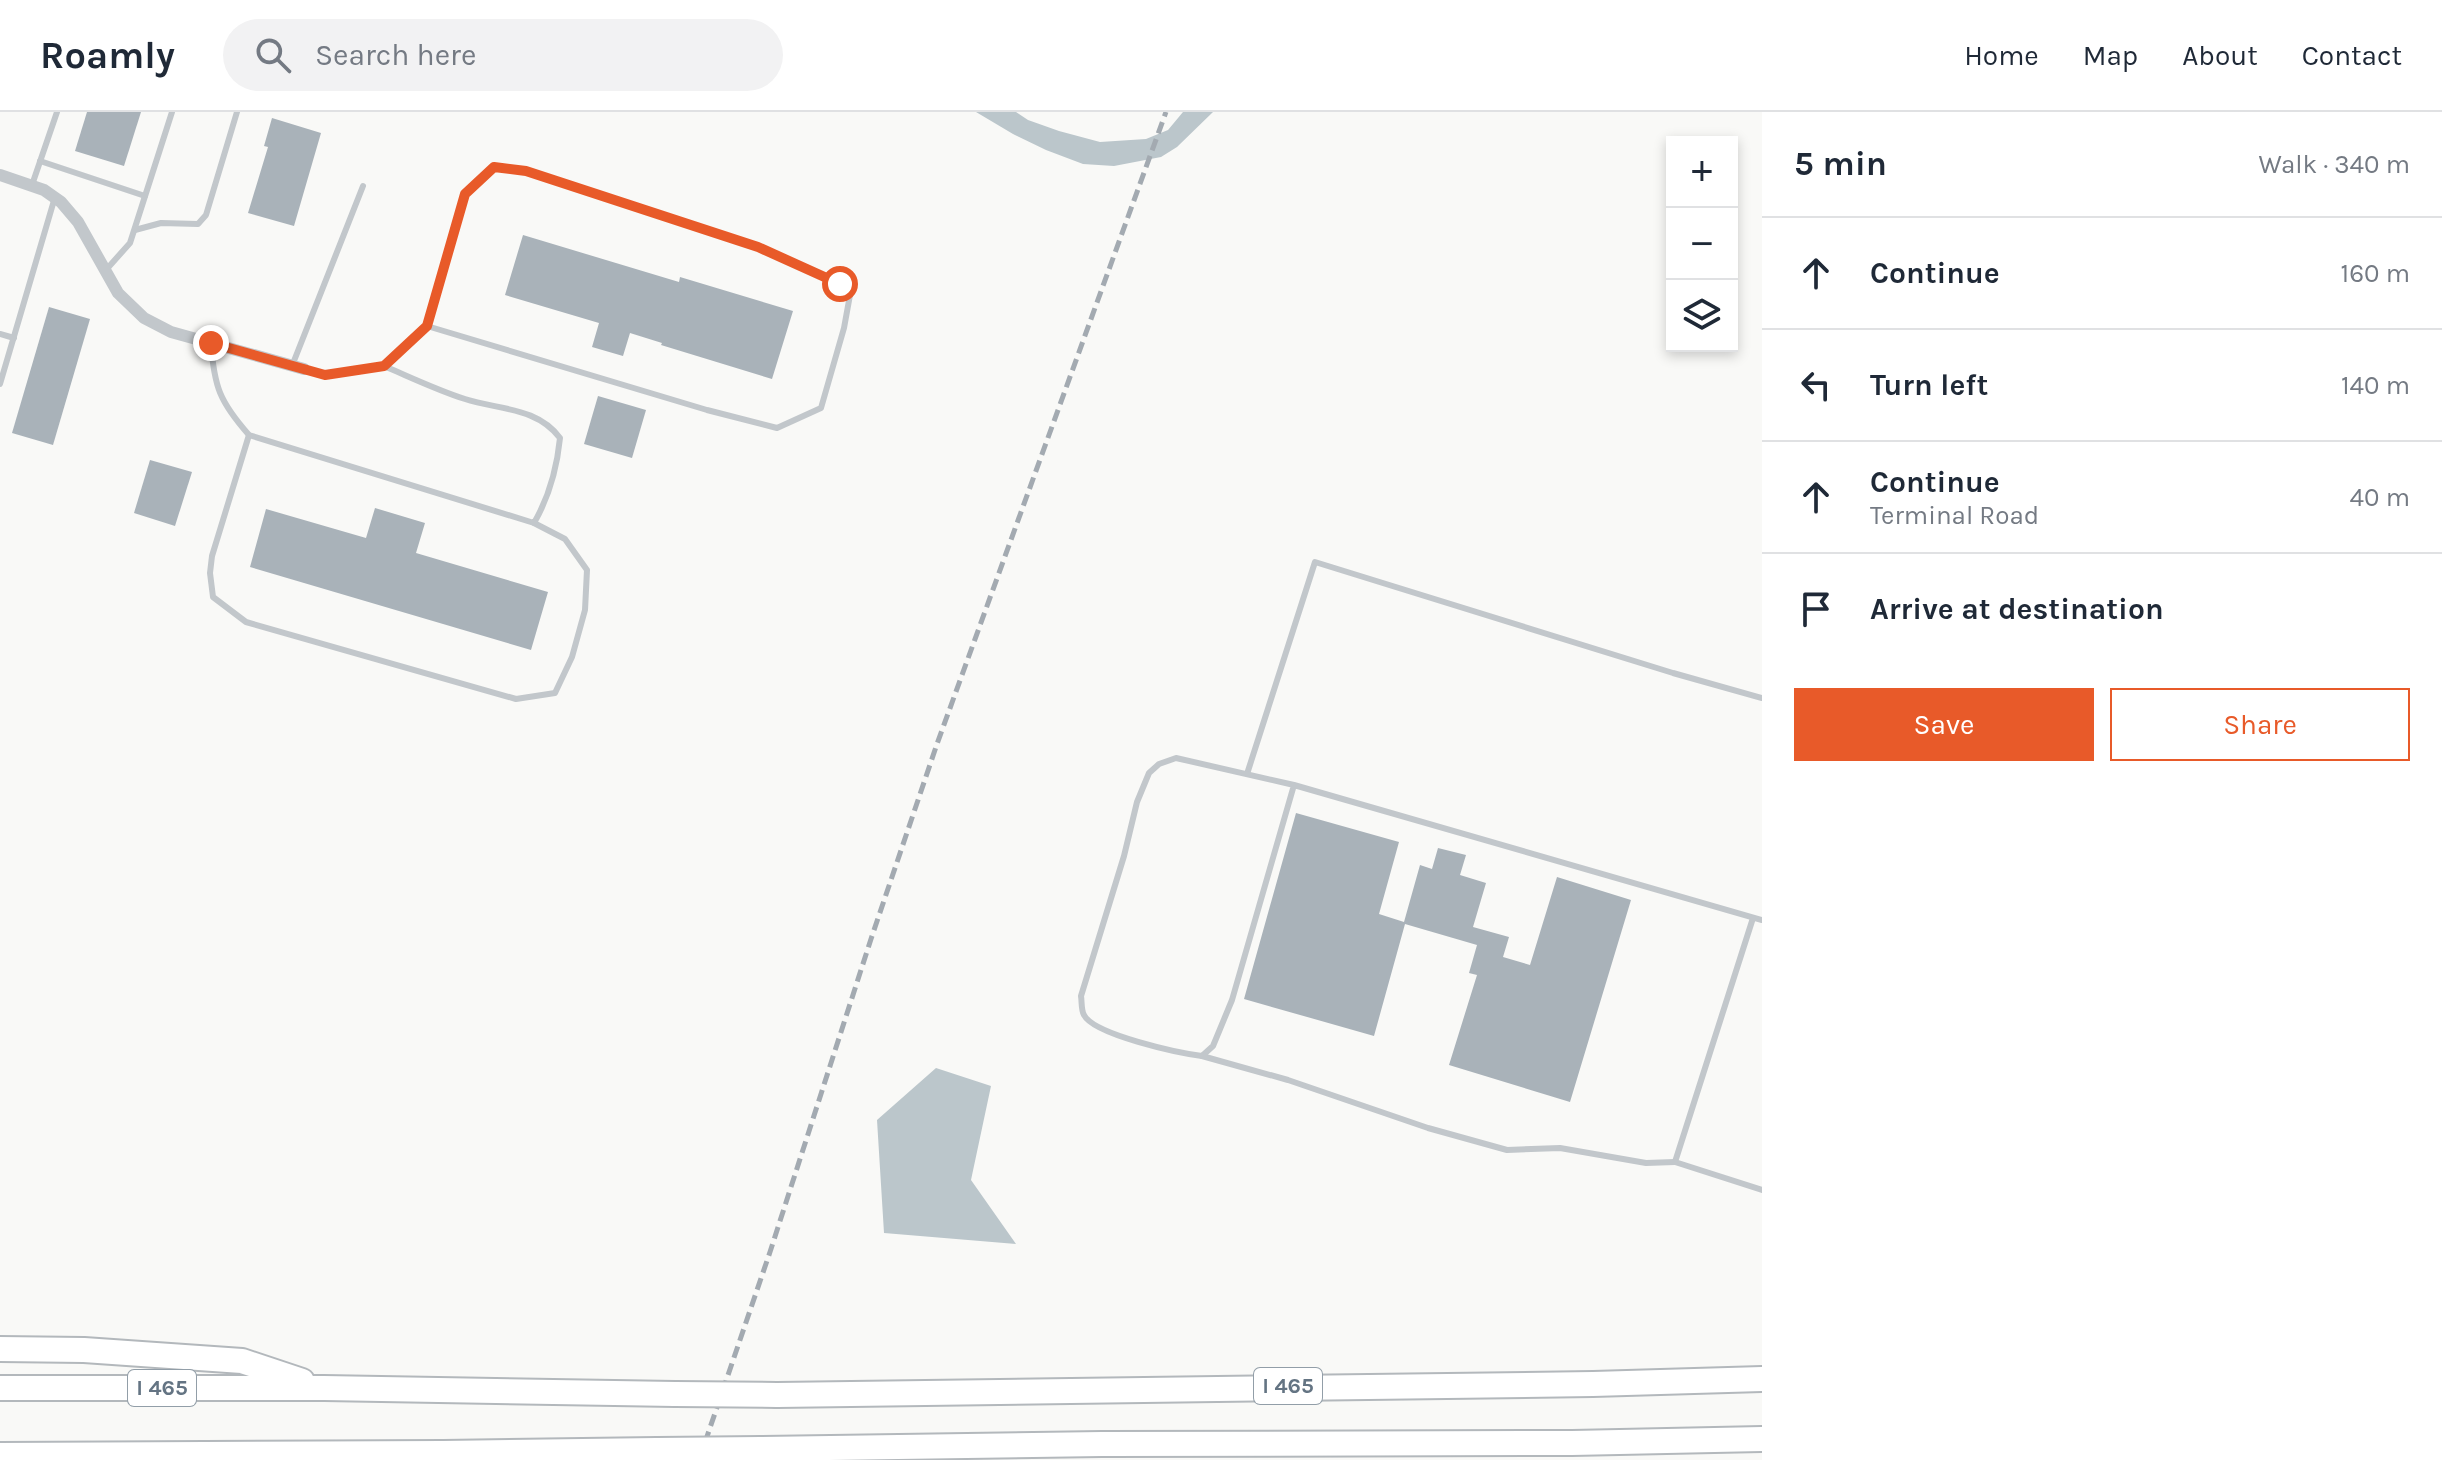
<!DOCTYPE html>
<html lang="en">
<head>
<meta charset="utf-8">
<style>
  :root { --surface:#fff; --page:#f2f2f3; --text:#1f2937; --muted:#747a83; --line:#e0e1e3; --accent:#e85a29 }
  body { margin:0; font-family:Karla,sans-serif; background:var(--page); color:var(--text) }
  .controls { position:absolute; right:24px; top:24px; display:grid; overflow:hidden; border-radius:0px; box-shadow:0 4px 12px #0003 }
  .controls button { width:72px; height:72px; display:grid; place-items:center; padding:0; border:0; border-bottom:2px solid var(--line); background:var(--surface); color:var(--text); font:40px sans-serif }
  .stop { position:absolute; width:24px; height:24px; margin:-18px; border:6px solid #e85a29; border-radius:50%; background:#fff }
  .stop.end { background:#e85a29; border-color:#fff; box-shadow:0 2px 8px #0008 }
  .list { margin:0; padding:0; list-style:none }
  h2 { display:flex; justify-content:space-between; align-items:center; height:104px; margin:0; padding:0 32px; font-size:34px }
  h2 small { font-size:26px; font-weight:400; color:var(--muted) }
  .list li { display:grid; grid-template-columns:52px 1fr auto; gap:24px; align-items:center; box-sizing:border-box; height:112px; padding:0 32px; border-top:2px solid var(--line) }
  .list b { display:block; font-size:30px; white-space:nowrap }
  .list p { margin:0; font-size:26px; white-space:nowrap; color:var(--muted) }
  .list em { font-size:26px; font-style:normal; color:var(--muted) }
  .actions { display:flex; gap:16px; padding:24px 32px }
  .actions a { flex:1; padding:18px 0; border:2px solid var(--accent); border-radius:0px; text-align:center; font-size:28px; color:var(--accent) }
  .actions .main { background:var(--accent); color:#fff }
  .icon { flex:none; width:44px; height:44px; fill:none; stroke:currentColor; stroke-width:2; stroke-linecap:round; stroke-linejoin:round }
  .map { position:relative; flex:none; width:1762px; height:1348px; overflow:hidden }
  header { display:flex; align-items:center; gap:48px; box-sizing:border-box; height:112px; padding:0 40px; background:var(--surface); border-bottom:2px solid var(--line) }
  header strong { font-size:38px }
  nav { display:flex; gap:44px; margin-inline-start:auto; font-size:28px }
  .search { width:560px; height:72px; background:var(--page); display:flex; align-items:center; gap:20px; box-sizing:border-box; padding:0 28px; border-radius:44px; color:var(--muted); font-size:30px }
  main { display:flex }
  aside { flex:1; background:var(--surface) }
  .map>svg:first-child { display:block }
  .water { fill:#bbc6cb }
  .building { fill:#a9b2b9 }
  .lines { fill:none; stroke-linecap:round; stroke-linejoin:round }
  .motorway-casing { stroke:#b3b8bc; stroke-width:28 }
  .service { stroke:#c2c7cb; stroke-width:6 }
  .minor { stroke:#c2c7cb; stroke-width:12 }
  .motorway { stroke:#fff; stroke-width:24 }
  .rail { stroke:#a3aab1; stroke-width:5; stroke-dasharray:12 6; stroke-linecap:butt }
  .motorway-bridge-casing { stroke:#b3b8bc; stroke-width:28; stroke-linecap:butt }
  .motorway-bridge { stroke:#fff; stroke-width:24 }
  .route { stroke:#e85a29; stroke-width:10 }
  .labels { text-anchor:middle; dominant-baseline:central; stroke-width:8; stroke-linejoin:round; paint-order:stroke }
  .shield { fill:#fff; stroke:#929ea8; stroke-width:2 }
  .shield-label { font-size:22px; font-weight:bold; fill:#647483 }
</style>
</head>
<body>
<header>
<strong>Roamly</strong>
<div class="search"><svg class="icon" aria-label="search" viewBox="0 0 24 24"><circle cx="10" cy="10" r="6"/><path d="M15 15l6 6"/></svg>Search here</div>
<nav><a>Home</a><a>Map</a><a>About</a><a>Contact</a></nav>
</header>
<main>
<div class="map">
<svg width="1762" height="1348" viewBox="0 0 1762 1348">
  <rect width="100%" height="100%" fill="#f9f9f7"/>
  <g class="water">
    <path d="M976,0H1016L1028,8L1059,19L1100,30L1146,27L1168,18L1183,0H1213L1177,35L1161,45L1114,54L1083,52L1046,38L1013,22Z"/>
    <path d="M936,956L991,974L971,1068L1016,1132L884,1121L877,1008Z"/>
  </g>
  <g class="building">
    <path d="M87,0H141L124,54L75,39Z"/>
    <path d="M272,6L321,21L294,114L248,101L268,35L264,34Z"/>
    <path d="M523,123L679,170L680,165L793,199L772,267L661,233L662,231L630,221L623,244L592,235L599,211L505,183Z"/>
    <path d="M49,195L90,207L53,333L12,321Z"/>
    <path d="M598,284L646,298L632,346L584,332Z"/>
    <path d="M150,348L192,360L175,414L134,401Z"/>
    <path d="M375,396L425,411L416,441L548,480L531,538L250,455L266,397L366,426Z"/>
    <path d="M1296,701L1399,730L1379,802L1404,810L1420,753L1432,757L1438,736L1466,743L1460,763L1486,771L1473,815L1509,825L1503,845L1530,853L1557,765L1631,788L1570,990L1449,953L1477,863L1469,861L1477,833L1405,812L1374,924L1244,887Z"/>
  </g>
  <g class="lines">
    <defs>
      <g id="motorway">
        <path d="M0,1237L84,1238L242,1249L302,1269"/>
        <path d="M0,1276H324L675,1282"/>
        <path d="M777,1283L1593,1272L1762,1267"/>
        <path d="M761,1337L1102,1332L1572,1331L1762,1327"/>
        <path d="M0,1343L443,1341L657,1338"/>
      </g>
    </defs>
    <use href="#motorway" class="motorway-casing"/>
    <g class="service">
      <path d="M40,49L145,84"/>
      <path d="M32,73L57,0"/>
      <path d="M135,118L161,111L198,112L206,103L237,0"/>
      <path d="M105,159L130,131L172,0"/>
      <path d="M0,222L14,226"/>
      <path d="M211,231C214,275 220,290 249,323L534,411C549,385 557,356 560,326C537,295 499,298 465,287C437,278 410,265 384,254"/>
      <path d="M292,254L363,74"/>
      <path d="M304,257L325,263L384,254L427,214L707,298L777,316L821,296L844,216L850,183L840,172L758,135L526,59L494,55L465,82L427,214"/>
      <path d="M0,272L55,85"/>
      <path d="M249,323L212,444L210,461L213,485L246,510L516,587L555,581L572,545L585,498L587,458L565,427L534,411"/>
      <path d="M1247,662L1315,450L1673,561L1762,586"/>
      <path d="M1294,673L1232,888L1213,934L1202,944C1179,941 1094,923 1084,903C1081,898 1082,890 1081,884L1124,744L1137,690L1149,661L1159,652L1176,646L1294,673L1762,808"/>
      <path d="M1753,806L1675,1050L1762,1078"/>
      <path d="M1202,944L1288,968L1428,1016L1507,1038L1560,1036L1646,1051L1675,1050"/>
    </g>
    <path class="minor" d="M0,63L44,78L61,90L78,110L118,181L144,206L171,220L304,257"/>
    <use href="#motorway" class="motorway"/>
    <path class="rail" d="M699,1348L770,1140L871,827L937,632L1166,0"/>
    <defs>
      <g id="motorway-bridge">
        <path d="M675,1282L777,1283"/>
        <path d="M657,1338L761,1337"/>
      </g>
    </defs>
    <use href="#motorway-bridge" class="motorway-bridge-casing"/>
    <use href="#motorway-bridge" class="motorway-bridge"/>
  </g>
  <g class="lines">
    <path class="route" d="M211,231L325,263L384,254L427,214L465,82L494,55L526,59L758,135L840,172"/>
  </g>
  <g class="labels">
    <g class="shield">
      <rect x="1254" y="1256" width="68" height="36" rx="6"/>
      <rect x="128" y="1258" width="68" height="36" rx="6"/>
    </g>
    <g class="shield-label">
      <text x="1288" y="1274">I 465</text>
      <text x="162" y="1276">I 465</text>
    </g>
  </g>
</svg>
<div class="controls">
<button>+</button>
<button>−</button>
<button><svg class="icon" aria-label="layers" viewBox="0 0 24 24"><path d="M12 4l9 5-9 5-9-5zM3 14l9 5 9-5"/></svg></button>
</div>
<div class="stop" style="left:840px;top:172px"></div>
<div class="stop end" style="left:211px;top:231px"></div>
</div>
<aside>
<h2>5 min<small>Walk · 340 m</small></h2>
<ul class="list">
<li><svg class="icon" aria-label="ahead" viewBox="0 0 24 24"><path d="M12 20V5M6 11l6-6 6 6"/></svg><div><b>Continue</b></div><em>160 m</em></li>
<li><svg class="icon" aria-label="left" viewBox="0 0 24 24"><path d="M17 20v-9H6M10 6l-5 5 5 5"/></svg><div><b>Turn left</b></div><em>140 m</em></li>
<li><svg class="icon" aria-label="ahead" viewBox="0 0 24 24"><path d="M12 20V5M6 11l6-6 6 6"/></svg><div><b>Continue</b><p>Terminal Road</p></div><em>40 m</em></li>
<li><svg class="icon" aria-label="arrive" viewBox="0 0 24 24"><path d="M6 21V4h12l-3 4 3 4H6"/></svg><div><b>Arrive at destination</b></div></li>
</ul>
<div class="actions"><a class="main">Save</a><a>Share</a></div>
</aside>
</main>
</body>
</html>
